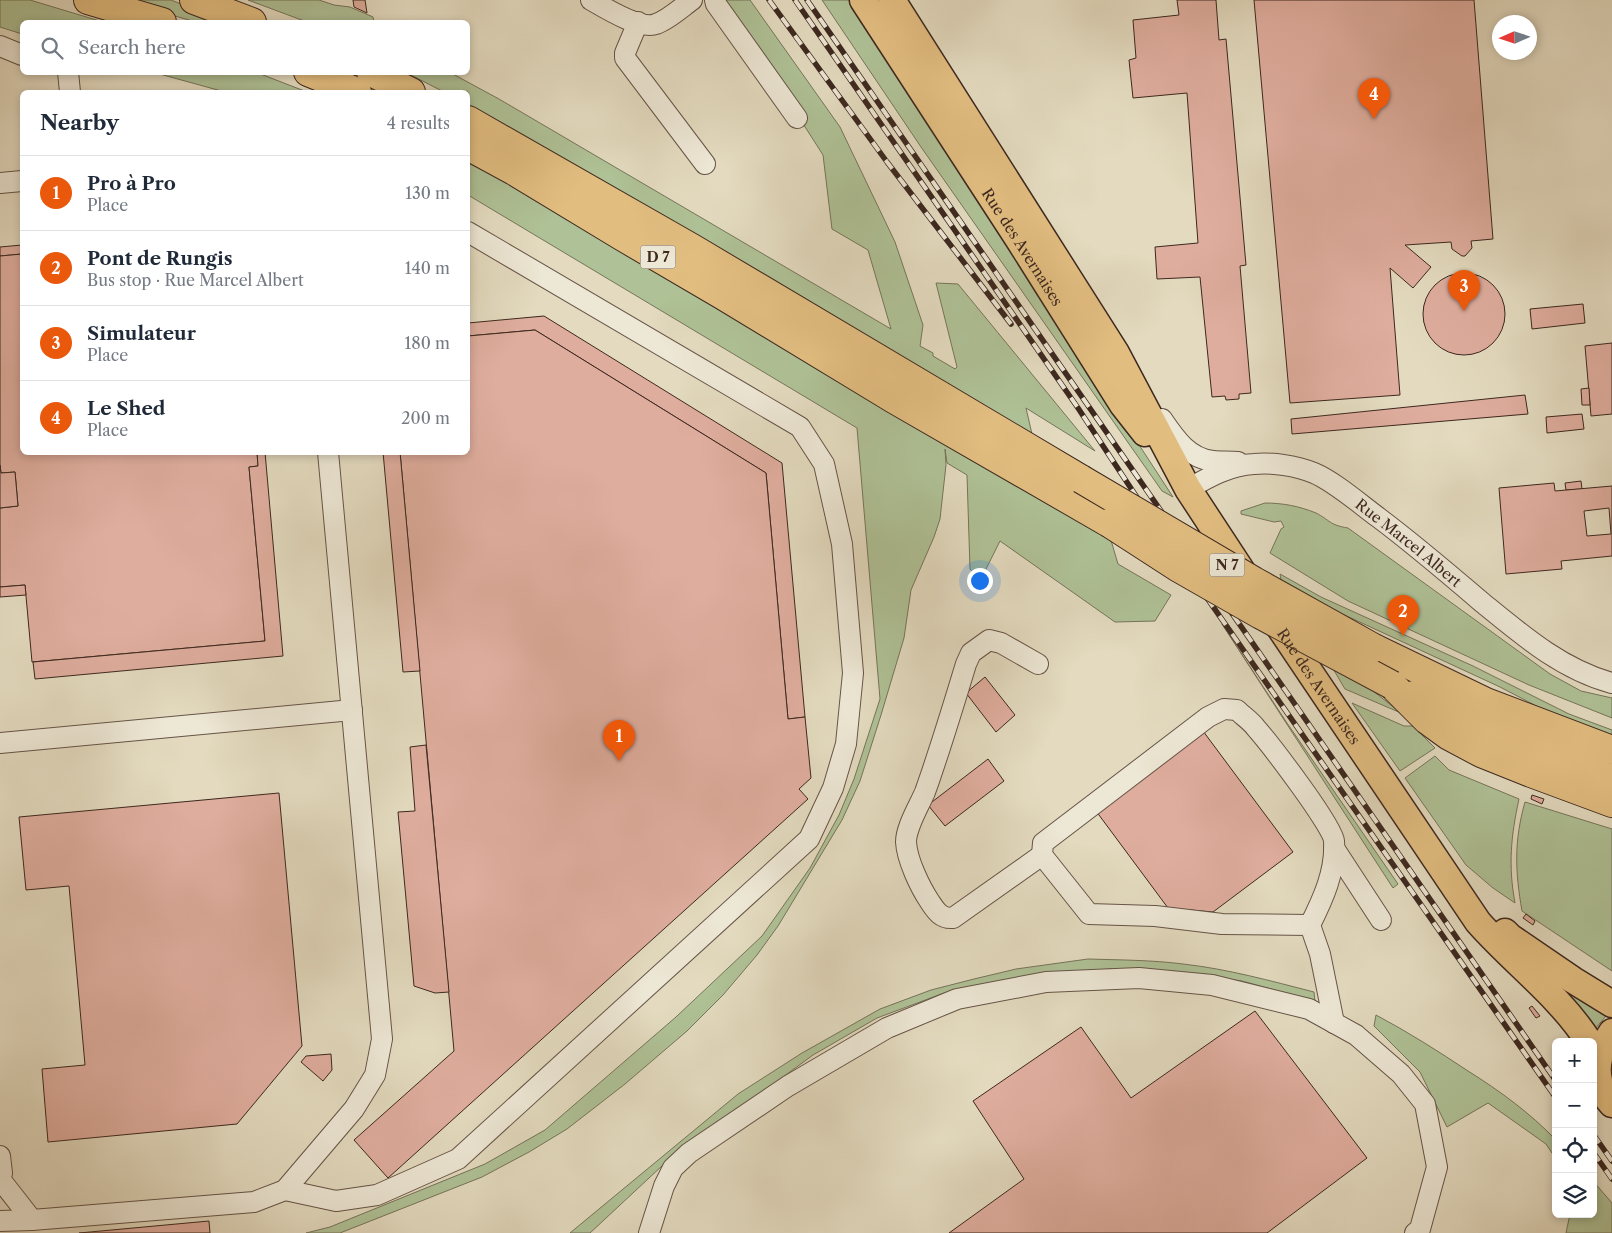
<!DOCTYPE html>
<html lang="en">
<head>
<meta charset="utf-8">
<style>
  :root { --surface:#fff; --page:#f6f6f7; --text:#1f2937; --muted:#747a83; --line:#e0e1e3; --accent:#ea580c }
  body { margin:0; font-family:"Libre Caslon Text",serif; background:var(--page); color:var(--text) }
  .controls { position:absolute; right:15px; bottom:15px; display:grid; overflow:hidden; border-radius:8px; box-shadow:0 2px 8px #0003 }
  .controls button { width:45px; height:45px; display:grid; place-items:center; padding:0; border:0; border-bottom:1px solid var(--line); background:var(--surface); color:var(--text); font:25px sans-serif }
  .compass { position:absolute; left:1492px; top:15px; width:45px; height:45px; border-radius:50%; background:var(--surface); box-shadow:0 2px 8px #0003; rotate:267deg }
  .you { position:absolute; left:979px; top:580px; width:18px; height:18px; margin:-12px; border:4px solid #fff; border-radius:50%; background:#1a73e8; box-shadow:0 0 0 8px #1a73e833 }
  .badge { display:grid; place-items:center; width:32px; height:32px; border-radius:50%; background:var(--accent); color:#fff; font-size:16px; font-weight:700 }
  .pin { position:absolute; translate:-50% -41px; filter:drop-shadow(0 1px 2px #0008) }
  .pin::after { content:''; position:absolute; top:26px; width:18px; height:15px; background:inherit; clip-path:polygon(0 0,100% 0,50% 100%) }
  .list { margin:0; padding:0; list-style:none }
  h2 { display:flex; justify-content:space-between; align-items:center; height:65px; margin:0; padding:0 20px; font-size:21px }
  h2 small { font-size:16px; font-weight:400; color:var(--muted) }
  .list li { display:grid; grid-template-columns:32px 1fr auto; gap:15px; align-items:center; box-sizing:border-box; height:75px; padding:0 20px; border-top:1px solid var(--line) }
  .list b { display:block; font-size:19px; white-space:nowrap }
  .list p { margin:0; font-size:16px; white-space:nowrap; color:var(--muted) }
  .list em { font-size:16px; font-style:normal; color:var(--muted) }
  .icon { flex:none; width:28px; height:28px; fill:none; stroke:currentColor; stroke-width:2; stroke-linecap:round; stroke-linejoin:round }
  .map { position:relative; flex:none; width:1612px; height:1233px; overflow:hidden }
  .search { position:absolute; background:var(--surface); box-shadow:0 2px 8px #0003; left:20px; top:20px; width:450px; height:55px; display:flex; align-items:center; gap:12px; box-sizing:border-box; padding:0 18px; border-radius:8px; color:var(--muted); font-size:19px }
  .panel { position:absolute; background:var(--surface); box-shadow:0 2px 8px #0003; left:20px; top:90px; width:450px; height:365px; border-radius:8px }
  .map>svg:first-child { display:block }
  .green { fill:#afc196; stroke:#76745a }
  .building { fill:#dfad9e; stroke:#3d281f; fill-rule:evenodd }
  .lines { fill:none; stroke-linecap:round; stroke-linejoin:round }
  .minor-casing { stroke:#665447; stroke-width:22 }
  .major-casing { stroke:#3d281f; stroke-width:29 }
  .highway-casing { stroke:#3d281f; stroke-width:30 }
  .minor { stroke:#ede7d5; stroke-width:20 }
  .major { stroke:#e2bd80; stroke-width:26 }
  .highway { stroke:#e2bd80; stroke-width:28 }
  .rail-casing { stroke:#3d281f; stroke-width:5.5 }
  .rail { stroke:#ede7d5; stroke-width:4; stroke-dasharray:11; stroke-linecap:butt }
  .highway-bridge-casing { stroke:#3d281f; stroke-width:30; stroke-linecap:butt }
  .highway-bridge { stroke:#e2bd80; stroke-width:28 }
  .labels { text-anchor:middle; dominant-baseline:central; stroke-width:4.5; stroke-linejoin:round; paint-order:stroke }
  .shield { fill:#ede7d5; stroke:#726156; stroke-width:1 }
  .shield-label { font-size:14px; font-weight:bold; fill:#3d281f }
  .street-label { font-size:15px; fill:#3d281f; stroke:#ede7d5 }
</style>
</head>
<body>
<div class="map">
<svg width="1612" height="1233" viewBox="0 0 1612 1233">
  <rect width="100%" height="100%" fill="#e3dabf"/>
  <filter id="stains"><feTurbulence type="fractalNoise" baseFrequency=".004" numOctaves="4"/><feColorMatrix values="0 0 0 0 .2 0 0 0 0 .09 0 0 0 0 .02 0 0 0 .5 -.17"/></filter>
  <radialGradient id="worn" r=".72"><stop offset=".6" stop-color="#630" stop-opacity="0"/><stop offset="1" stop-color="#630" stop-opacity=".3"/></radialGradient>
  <g class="green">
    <path d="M0,0H30L103,22H22V34L0,27Z"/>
    <path d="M119,0H171L226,22H196Z"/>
    <path d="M248,0H319L334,5L350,7L373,17L374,22H307Z"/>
    <path d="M724,0H750L840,127L895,242L923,325L920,346L933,353V356L955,369L957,367L936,283L958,284L1095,451L1026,408L1032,434L666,218L468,106V92H444L407,73H451L499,99L891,329L868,250L832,229L823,155Z"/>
    <path d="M822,0H849L1173,497L1162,491L921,147Z"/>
    <path d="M156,73H258L307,92H225Z"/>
    <path d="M468,163L505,180L1110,537L1118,564L1171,595L1155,621L1115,622L1000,541L980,581L970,569L967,475L947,463L945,449L946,465L940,519L934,537L911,590L904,638L881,715L860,781L842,820L778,926L757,955L723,995L687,1031L625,1084L567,1129L529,1152L482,1177L340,1233H306L330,1227L485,1164L545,1130L676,1017L762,936L810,868L839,815L854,779L880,699L857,428L468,195Z"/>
    <path d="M1265,503C1282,503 1299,506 1316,513C1330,520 1329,525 1348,528L1550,674L1581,691L1612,698V718L1529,685L1348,601L1270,553L1281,529L1284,527L1281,521L1274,522L1241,514V511Z"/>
    <path d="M1280,574L1321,597L1473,666L1569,714L1612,730V739L1569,723L1500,687L1282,586Z"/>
    <path d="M1222,624L1287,723L1398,884L1393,888Z"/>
    <path d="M1332,667L1363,683L1401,713L1345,689Z"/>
    <path d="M1352,703L1404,726H1413L1435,748L1400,771Z"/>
    <path d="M1435,756L1449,770L1519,799C1511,836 1508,865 1515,903L1493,888L1466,865L1405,778Z"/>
    <path d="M1525,802L1612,829V971L1522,911C1515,871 1514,841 1525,802Z"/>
    <path d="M1088,959C1120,960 1152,960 1183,964C1228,969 1271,981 1314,992L1315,1001L1242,981L1197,975L1110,969L1033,976L944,993L877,1018L813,1055L663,1165L590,1233H570L738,1094L802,1053L880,1009L931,990L974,979L1016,969Z"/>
    <path d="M1552,978L1611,1010L1595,1029Z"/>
    <path d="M1376,1015C1408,1032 1438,1051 1468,1071C1500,1091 1530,1113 1556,1140V1159L1546,1144L1488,1103L1447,1127L1420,1072L1374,1026Z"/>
    <path d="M1593,1181L1612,1203V1233H1566L1570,1214H1593Z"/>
  </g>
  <g class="building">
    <path d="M353,0H365L367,13L354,7Z"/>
    <path d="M1177,0H1216L1219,40L1226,39L1246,265L1240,266L1251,393L1239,394V399L1226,400L1225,396L1212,397L1200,277L1157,279L1155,247L1198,243L1187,93L1133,98L1129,60L1136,58L1133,20L1179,15Z"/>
    <path d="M1254,0H1474L1493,239L1471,241L1472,248L1465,256H1462L1452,249L1451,242L1405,245L1431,267L1413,288L1390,268L1400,395L1290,403Z"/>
    <path d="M22,245V254L0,256V247Z"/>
    <path d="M22,254V452H257L258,466L249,467L265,641L32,662L25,585L0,587V508L18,506L15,472L1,473L0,465V256Z"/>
    <circle cx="1464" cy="314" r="41"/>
    <path d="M1583,304L1585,323L1532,329L1530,309Z"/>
    <path d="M544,316L782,463L805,717L788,719L766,473L535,330L468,336V323Z"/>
    <path d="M535,330L766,473L788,719L805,717L811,778L799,789L808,799L388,1178L354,1140L454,1051L400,452H468V336Z"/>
    <path d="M1612,343V414L1591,416L1585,346Z"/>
    <path d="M1589,388L1590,405H1582L1581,389Z"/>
    <path d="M1525,395L1528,414L1292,434L1291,419Z"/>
    <path d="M1582,414L1584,429L1547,433L1546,417Z"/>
    <path d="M257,452H265L283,656L35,679L33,662L265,641L249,467L258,466Z"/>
    <path d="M383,452H400L420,671L403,672Z"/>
    <path d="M0,465L1,473L15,472L18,506L0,508Z"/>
    <path d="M1581,481L1582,489L1566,490L1565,483Z"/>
    <path d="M1554,483L1555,491L1612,486V556L1561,561L1562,569L1506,574L1499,488ZM1609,508L1611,534L1587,536L1584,511Z"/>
    <path d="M25,585L26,595L0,597V587Z"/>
    <path d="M985,677L1015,715L996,732L966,693Z"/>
    <path d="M1203,731L1293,852L1213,912L1168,908L1096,811Z"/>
    <path d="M426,745L449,992L435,993L414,986L398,812L415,811L410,747Z"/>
    <path d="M988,759L1004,781L945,826L928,805Z"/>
    <path d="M279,793L302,1046L237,1124L48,1142L42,1069L85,1065L69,886L26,890L19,817Z"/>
    <path d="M1532,795L1544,799L1542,804L1531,799Z"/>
    <path d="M1526,914L1535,921L1533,925L1523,918Z"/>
    <path d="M1532,1006L1540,1016L1536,1018L1529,1008Z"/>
    <path d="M1255,1011L1367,1158L1267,1233H949L1024,1179L973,1101L1081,1027L1131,1098Z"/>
    <path d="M331,1054L332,1070L323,1081L301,1062L306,1056Z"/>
    <path d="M209,1221L210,1233H79Z"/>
  </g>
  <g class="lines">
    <defs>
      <g id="minor">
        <path d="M591,0C605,8 640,30 656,24C668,20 681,8 692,0"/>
        <path d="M715,0L716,4L797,118"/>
        <path d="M638,22L625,53V58L705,164"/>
        <path d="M0,46L22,55"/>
        <path d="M68,72L70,92"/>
        <path d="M0,183L22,181"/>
        <path d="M1162,419C1175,438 1188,458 1213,461C1221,462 1229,461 1238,462"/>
        <path id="s1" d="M1188,489C1209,477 1230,465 1254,464C1272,462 1297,466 1314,473C1335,482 1360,504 1379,518C1415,545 1450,575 1484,604C1523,636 1563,670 1612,683"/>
        <path d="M1038,664L1001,643L989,640L971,653L966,664C953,707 940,750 925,792C919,806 906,827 906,842C907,860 920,887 930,902C936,911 941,919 953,918L1042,855"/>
        <path d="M0,743L352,710"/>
        <path d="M1334,848L1381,920"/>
        <path d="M1310,925L1222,924L1155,916L1089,914L1042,855L1043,843L1208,717L1224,709L1237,710C1243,716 1251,721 1256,728C1270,744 1333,826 1334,841C1336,871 1323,899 1310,925L1320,954L1334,1023"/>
        <path d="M0,1156L2,1173L0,1180"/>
        <path d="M0,1179L32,1220"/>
        <path d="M285,1190L336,1201L377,1195L458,1159L809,839L833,788L846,744L853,673L842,544L824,464L800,427L468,232"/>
        <path d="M0,1221L32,1220L254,1202L285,1190L354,1109L375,1075L382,1039L328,452"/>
        <path d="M649,1233L664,1186L673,1168L689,1153L788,1086L887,1028L957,999L1046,982L1139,978L1212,985L1309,1009L1356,1035L1401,1074L1425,1104L1437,1167L1420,1229L1415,1233"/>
      </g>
      <g id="major">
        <path id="s2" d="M863,0L1019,240L1123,405L1145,433"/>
        <path d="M892,0L1116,353L1188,489L1247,579"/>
        <path id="s3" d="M1274,619L1478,922C1514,963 1560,996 1589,1042"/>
        <path d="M1505,932L1510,937L1573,980L1612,1004"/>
        <path d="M1612,1032C1595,1055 1591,1081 1612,1104"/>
      </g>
      <g id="highway">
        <path d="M88,0L162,22"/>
        <path d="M194,0L252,22"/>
        <path d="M308,72L357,92"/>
        <path d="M371,72L411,92"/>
        <path d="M468,120L692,248L1081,479"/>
        <path d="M468,146L514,171L623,237L722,295L892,398L1109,523"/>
        <path d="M1374,648L1486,702L1612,750"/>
        <path d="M1392,685L1427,720L1449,736L1481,753L1531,773L1612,803"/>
        <path d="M1414,695L1482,728L1612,779"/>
      </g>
    </defs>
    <use href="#minor" class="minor-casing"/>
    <use href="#major" class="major-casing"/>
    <use href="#highway" class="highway-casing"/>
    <use href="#minor" class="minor"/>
    <use href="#major" class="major"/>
    <use href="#highway" class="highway"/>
    <defs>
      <g id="rail">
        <path d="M769,0L887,162L1011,324"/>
        <path d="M795,0L1078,408L1140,502L1556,1098"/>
        <path d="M807,0L1556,1081"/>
        <path d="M1593,1134L1612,1161"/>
        <path d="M1593,1152L1612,1179"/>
      </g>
    </defs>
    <use href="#rail" class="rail-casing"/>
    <use href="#rail" class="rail"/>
    <defs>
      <g id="highway-bridge">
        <path d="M1081,479L1254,581L1374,648"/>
        <path d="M1109,523L1177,567L1261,615L1392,685"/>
      </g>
    </defs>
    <use href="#highway-bridge" class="highway-bridge-casing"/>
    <use href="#highway-bridge" class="highway-bridge"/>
  </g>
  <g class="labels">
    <g class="shield">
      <rect x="640.5" y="245.5" width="35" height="23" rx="4"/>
      <rect x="1209.5" y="553.5" width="35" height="23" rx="4"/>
    </g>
    <g class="shield-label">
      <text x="658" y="257">D 7</text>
      <text x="1227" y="565">N 7</text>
    </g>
    <g class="street-label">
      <text stroke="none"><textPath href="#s2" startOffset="294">Rue des Avernaises</textPath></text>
      <text stroke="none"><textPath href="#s1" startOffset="250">Rue Marcel Albert</textPath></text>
      <text stroke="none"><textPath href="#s3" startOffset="81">Rue des Avernaises</textPath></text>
    </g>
  </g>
  <rect width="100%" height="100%" filter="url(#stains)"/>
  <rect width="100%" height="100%" fill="url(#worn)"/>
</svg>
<div class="controls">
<button>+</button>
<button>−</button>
<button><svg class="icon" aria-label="locate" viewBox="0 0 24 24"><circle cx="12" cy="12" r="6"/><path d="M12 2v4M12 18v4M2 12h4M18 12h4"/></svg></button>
<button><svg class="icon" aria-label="layers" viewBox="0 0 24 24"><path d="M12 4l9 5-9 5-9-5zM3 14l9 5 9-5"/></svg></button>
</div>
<svg class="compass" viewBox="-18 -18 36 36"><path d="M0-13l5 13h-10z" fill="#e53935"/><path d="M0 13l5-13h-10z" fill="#747a83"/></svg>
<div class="you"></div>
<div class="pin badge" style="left:619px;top:761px">1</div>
<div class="pin badge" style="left:1403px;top:636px">2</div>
<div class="pin badge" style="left:1464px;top:311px">3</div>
<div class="pin badge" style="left:1374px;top:119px">4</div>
<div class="search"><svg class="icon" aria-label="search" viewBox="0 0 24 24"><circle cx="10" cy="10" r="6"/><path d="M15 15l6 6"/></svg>Search here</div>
<section class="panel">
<h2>Nearby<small>4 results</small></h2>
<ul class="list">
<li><span class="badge">1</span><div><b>Pro à Pro</b><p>Place</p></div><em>130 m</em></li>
<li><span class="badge">2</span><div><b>Pont de Rungis</b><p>Bus stop · Rue Marcel Albert</p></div><em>140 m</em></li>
<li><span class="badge">3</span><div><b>Simulateur</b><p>Place</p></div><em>180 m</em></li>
<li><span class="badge">4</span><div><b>Le Shed</b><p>Place</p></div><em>200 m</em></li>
</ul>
</section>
</div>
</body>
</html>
